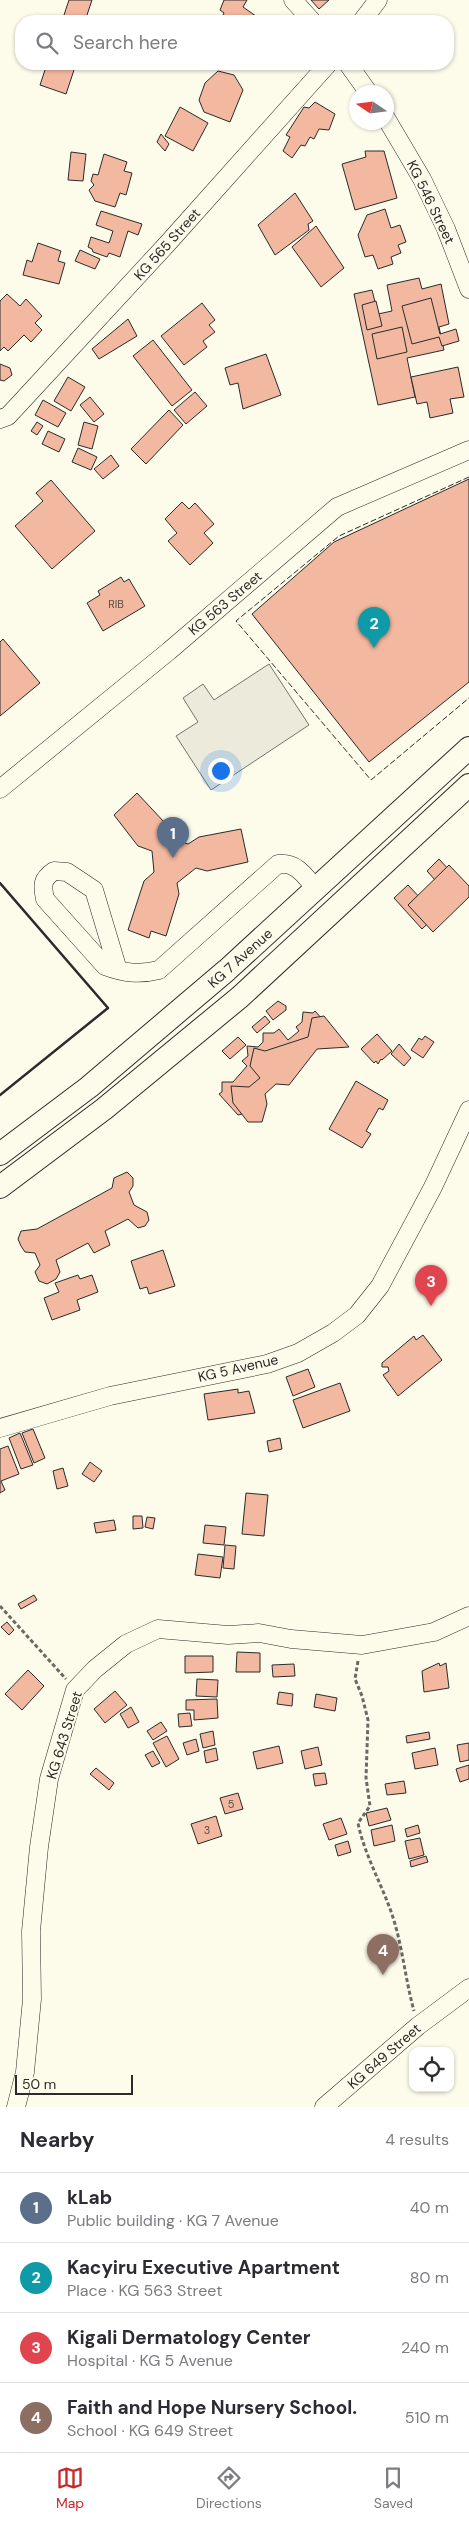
<!DOCTYPE html>
<html lang="en">
<head>
<meta charset="utf-8">
<style>
  :root { --surface:#fff; --page:#f7f7f7; --text:#2b2b33; --muted:#7c7c81; --line:#e1e1e2; --accent:#c62828 }
  body { margin:0; font-family:"DM Sans",sans-serif; background:var(--page); color:var(--text) }
  .controls { position:absolute; right:15px; bottom:15px; display:grid; overflow:hidden; border-radius:10px; box-shadow:0 1px 4px #0004 }
  .controls button { width:45px; height:45px; display:grid; place-items:center; padding:0; border:0; border-bottom:1px solid var(--line); background:var(--surface); color:var(--text); font:25px sans-serif }
  .compass { position:absolute; left:349px; top:85px; width:45px; height:45px; border-radius:50%; background:var(--surface); box-shadow:0 1px 4px #0004; rotate:283deg }
  .scale { position:absolute; left:15px; bottom:12px; width:118px; box-sizing:border-box; padding-left:5px; border:2px solid #2b2b2b; border-top:0; font-size:14px; line-height:18px; white-space:nowrap; color:#2b2b2b; -webkit-text-stroke:4px #fdfbea; paint-order:stroke }
  .you { position:absolute; left:220px; top:770px; width:18px; height:18px; margin:-12px; border:4px solid #fff; border-radius:50%; background:#1a73e8; box-shadow:0 0 0 8px #1a73e833 }
  .badge { display:grid; place-items:center; width:32px; height:32px; border-radius:50%; background:var(--accent); color:#fff; font-size:16px; font-weight:700 }
  .pin { position:absolute; translate:-50% -41px; filter:drop-shadow(0 1px 2px #0008) }
  .pin::after { content:''; position:absolute; top:26px; width:18px; height:15px; background:inherit; clip-path:polygon(0 0,100% 0,50% 100%) }
  .list { margin:0; padding:0; list-style:none }
  h2 { display:flex; justify-content:space-between; align-items:center; height:65px; margin:0; padding:0 20px; font-size:21px }
  h2 small { font-size:16px; font-weight:400; color:var(--muted) }
  .list li { display:grid; grid-template-columns:32px 1fr auto; gap:15px; align-items:center; box-sizing:border-box; height:70px; padding:0 20px; border-top:1px solid var(--line) }
  .list b { display:block; font-size:19px; white-space:nowrap }
  .list p { margin:0; font-size:16px; white-space:nowrap; color:var(--muted) }
  .list em { font-size:16px; font-style:normal; color:var(--muted) }
  .icon { flex:none; width:28px; height:28px; fill:none; stroke:currentColor; stroke-width:2; stroke-linecap:round; stroke-linejoin:round }
  .map { position:relative; flex:none; width:469px; height:2107px; overflow:hidden }
  .search { position:absolute; background:var(--surface); box-shadow:0 1px 4px #0004; left:15px; right:15px; top:15px; height:55px; display:flex; align-items:center; gap:12px; box-sizing:border-box; padding:0 18px; border-radius:20px; color:var(--muted); font-size:19px }
  .sheet { height:345px; background:var(--surface) }
  nav { display:flex; justify-content:space-around; align-items:center; box-sizing:border-box; height:70px; border-top:1px solid var(--line); background:var(--surface); font-size:14px; color:var(--muted) }
  nav a { display:grid; justify-items:center; gap:2px }
  nav .on { color:var(--accent) }
  .map>svg:first-child { display:block }
  .green { fill:#ecebdb; stroke:#74746e }
  .building { fill:#f2b8a0; stroke:#2b2b2b }
  .lines { fill:none; stroke-linecap:round; stroke-linejoin:round }
  .minor-casing { stroke:#2b2b2b; stroke-width:19 }
  .major-casing { stroke:#2b2b2b; stroke-width:24 }
  .path { stroke:#6a6964; stroke-width:3; stroke-dasharray:4 2.5; stroke-linecap:butt }
  .minor { stroke:#fdfbea; stroke-width:18 }
  .major { stroke:#fdfbea; stroke-width:22 }
  .fence { stroke:#2b2b2b; stroke-width:1; stroke-dasharray:6 2.5; stroke-linecap:butt }
  .wall { stroke:#2b2b2b; stroke-width:2.5 }
  .labels { text-anchor:middle; dominant-baseline:central; stroke-width:4; stroke-linejoin:round; paint-order:stroke }
  .number-label { font-size:11px; fill:#5d4e48 }
  .street-label { font-size:14px; fill:#2b2b2b; stroke:#fdfbea }
</style>
</head>
<body>
<div class="map">
<svg width="469" height="2107" viewBox="0 0 469 2107">
  <rect width="100%" height="100%" fill="#fdfbea"/>
  <path class="green" d="M269,664L309,725L211,790L176,736L198,722L183,698L203,684L214,700Z"/>
  <g class="building">
    <path d="M69,0H92L85,21H62Z"/>
    <path d="M224,0H247L243,7L263,21H223L221,19L224,13L220,10Z"/>
    <path d="M311,0H329L319,9Z"/>
    <path d="M47,64H76L66,94L40,85Z"/>
    <path d="M259,64H269L265,69Z"/>
    <path d="M218,71L234,75L243,90L230,122L204,112L199,100L205,83Z"/>
    <path d="M315,102L335,114L329,130L319,129L314,139L310,137L305,146L301,145L292,158L283,151L290,137L286,135L304,107L309,108Z"/>
    <path d="M180,107L208,123L193,151L165,136Z"/>
    <path d="M161,134L169,144L165,151L157,142Z"/>
    <path d="M365,151H384L397,198L355,210L342,164L366,157Z"/>
    <path d="M71,152L86,154L83,181L68,180Z"/>
    <path d="M104,154L127,162L124,171L132,173L126,195L120,193L115,207L95,201L89,190L94,185L91,181L93,174L98,175Z"/>
    <path d="M295,193L313,221L308,224L309,230L275,255L258,225Z"/>
    <path d="M385,209L391,228L400,225L406,242L398,245L401,253L391,257L393,264L378,269L373,255L365,257L358,235L367,215Z"/>
    <path d="M101,211L142,224L138,235L128,231L120,257L109,253L107,257L93,252L92,249L88,247L91,237L109,243L113,231L96,225Z"/>
    <path d="M316,226L344,268L321,287L292,247Z"/>
    <path d="M38,243L61,251L58,261L65,263L59,284L23,275L27,260L32,262Z"/>
    <path d="M80,250L100,259L95,269L75,261Z"/>
    <path d="M419,278L422,289L441,284L449,324L439,327L444,350L407,358L415,397L378,405L354,294L372,290L378,314L392,311L387,285Z"/>
    <path d="M7,294L20,306L26,299L42,316L35,323L42,330L31,342L24,335L8,351L4,347L0,351V301Z"/>
    <path d="M431,298L440,334L456,329L459,341L442,346L439,337L412,344L402,306Z"/>
    <path d="M376,301L382,326L367,330L362,305Z"/>
    <path d="M202,303L215,320L209,325L215,332L203,341L207,347L184,365L161,336Z"/>
    <path d="M128,319L137,336L99,359L92,349Z"/>
    <path d="M402,327L407,352L377,359L372,334Z"/>
    <path d="M153,340L192,390L172,406L133,356Z"/>
    <path d="M266,354L281,395L243,409L238,383L230,385L225,368Z"/>
    <path d="M0,364L10,368L12,375L4,381L0,380Z"/>
    <path d="M458,367L464,397L450,399L453,413L430,418L427,402L417,404L411,377Z"/>
    <path d="M68,377L85,387L71,411L54,401Z"/>
    <path d="M195,392L207,406L186,424L174,410Z"/>
    <path d="M90,397L104,414L94,422L80,405Z"/>
    <path d="M43,400L66,413L58,427L35,415Z"/>
    <path d="M169,410L183,425L146,464L131,449Z"/>
    <path d="M37,422L43,426L37,435L31,431Z"/>
    <path d="M84,422L98,426L92,449L78,445Z"/>
    <path d="M48,431L65,439L59,452L42,444Z"/>
    <path d="M78,448L97,457L91,470L72,462Z"/>
    <path d="M111,455L119,466L103,479L94,469Z"/>
    <path d="M469,479V682L369,762L252,614L334,542Z"/>
    <path d="M51,480L95,531L52,569L15,526L43,501L36,493Z"/>
    <path d="M182,502L189,509L195,503L214,524L204,533L213,543L190,565L168,541L177,533L165,519Z"/>
    <path d="M121,577L124,582L129,579L145,606L103,631L87,603L100,595L98,591Z"/>
    <path d="M3,639L40,683L0,716V642Z"/>
    <path d="M137,793L165,823L168,837L188,844L199,837L241,829L248,862L207,871L196,868L177,883L179,894L166,936L151,931L149,938L128,930L144,881L154,872L152,851L138,846L114,815Z"/>
    <path d="M439,859L461,883L463,881L467,885L458,893L456,891L452,895L455,898L422,929L394,898L408,885L424,902L419,906L425,912L428,909L429,910L445,896L442,892L444,890L427,871Z"/>
    <path d="M449,865L469,886V897L433,932L408,905Z"/>
    <path d="M278,1001L286,1006V1010L273,1020L266,1011Z"/>
    <path d="M315,1011L332,1030L330,1045L321,1043L314,1050L306,1042L292,1056L297,1063L292,1065L283,1064L277,1069V1077H265L251,1091L257,1098L252,1103V1112L238,1115L219,1094L222,1092V1082H233L247,1066L242,1061L248,1056L247,1046L258,1047L263,1042V1033H274L279,1029L288,1040L299,1031L296,1027L302,1022L303,1012L313,1013Z"/>
    <path d="M265,1016L270,1022L257,1033L252,1027Z"/>
    <path d="M324,1016L349,1047L317,1049L289,1085L276,1084L265,1094L267,1104L262,1122H248L233,1103L231,1086L249,1087L260,1078L250,1066L254,1048L265,1051L308,1037L312,1018Z"/>
    <path d="M377,1034L392,1051L382,1060L381,1059L378,1064L376,1061L374,1063L361,1049Z"/>
    <path d="M425,1036L434,1042L423,1058L411,1050L419,1038L422,1040Z"/>
    <path d="M238,1037L246,1045L230,1059L222,1051Z"/>
    <path d="M399,1044L411,1058L404,1066L391,1054Z"/>
    <path d="M356,1081L388,1100L383,1110L379,1108L366,1131L371,1134L362,1148L329,1129Z"/>
    <path d="M127,1172L133,1178V1186L129,1192L134,1205L147,1212L149,1220L145,1226L138,1228L128,1219L105,1231L110,1245L94,1253L88,1243L56,1260L60,1272L56,1279L47,1284L39,1281L35,1272L40,1265L35,1253L25,1252L21,1246L18,1239L21,1231L37,1229L112,1188L114,1178Z"/>
    <path d="M163,1250L175,1286L149,1294L147,1287L140,1289L131,1261Z"/>
    <path d="M78,1275L80,1279L92,1275L98,1292L77,1300L80,1310L52,1320L44,1298L59,1292L55,1283Z"/>
    <path d="M423,1335L442,1360L398,1396L383,1375L389,1371L388,1367H382V1363L414,1336L416,1340Z"/>
    <path d="M308,1369L315,1387L293,1396L286,1377Z"/>
    <path d="M340,1383L350,1411L303,1428L293,1400Z"/>
    <path d="M238,1389V1393L249,1391L255,1413L208,1420L204,1394Z"/>
    <path d="M33,1429L45,1458L34,1463L22,1433Z"/>
    <path d="M20,1433L33,1465L21,1469L9,1438Z"/>
    <path d="M280,1438L282,1449L269,1452L267,1441Z"/>
    <path d="M8,1446L19,1474L1,1481L5,1490L0,1493V1449Z"/>
    <path d="M90,1462L102,1471L94,1482L82,1474Z"/>
    <path d="M63,1468L68,1486L57,1489L53,1471Z"/>
    <path d="M246,1493L268,1495L264,1536L242,1534Z"/>
    <path d="M133,1516H142L143,1528L133,1529Z"/>
    <path d="M147,1517L155,1518L153,1529L145,1527Z"/>
    <path d="M114,1520L116,1530L96,1533L94,1523Z"/>
    <path d="M205,1525L226,1527L224,1545L203,1543Z"/>
    <path d="M225,1545L236,1546L234,1569L223,1568Z"/>
    <path d="M198,1554L223,1557L220,1578L195,1575Z"/>
    <path d="M34,1595L37,1600L21,1609L18,1604Z"/>
    <path d="M7,1622L14,1630L9,1635L1,1627Z"/>
    <path d="M237,1652L260,1653V1672H236Z"/>
    <path d="M185,1656H213V1672L185,1673Z"/>
    <path d="M439,1663L440,1666L446,1663L449,1688L424,1692L422,1671Z"/>
    <path d="M294,1664L295,1676L273,1677L272,1665Z"/>
    <path d="M28,1670L44,1686L22,1710L5,1694Z"/>
    <path d="M197,1679L218,1680L217,1697L196,1696Z"/>
    <path d="M115,1691L127,1705L105,1723L94,1709Z"/>
    <path d="M279,1692L293,1694L292,1706L277,1704Z"/>
    <path d="M316,1694L337,1698L335,1711L314,1707Z"/>
    <path d="M217,1699L218,1718L194,1720V1710H186V1700Z"/>
    <path d="M131,1707L139,1722L128,1728L120,1714Z"/>
    <path d="M190,1713L192,1726L179,1727L178,1714Z"/>
    <path d="M161,1722L167,1731L153,1740L147,1731Z"/>
    <path d="M213,1731L215,1745L203,1748L200,1734Z"/>
    <path d="M429,1732L430,1739L407,1743L406,1736Z"/>
    <path d="M167,1736L179,1759L166,1767L153,1743Z"/>
    <path d="M196,1739L199,1751L187,1755L183,1743Z"/>
    <path d="M469,1743V1760L460,1762L457,1745Z"/>
    <path d="M279,1746L283,1763L257,1769L253,1752Z"/>
    <path d="M318,1747L322,1765L305,1769L301,1751Z"/>
    <path d="M216,1748L218,1760L206,1763L204,1751Z"/>
    <path d="M435,1748L438,1765L415,1769L412,1753Z"/>
    <path d="M153,1751L160,1763L152,1767L145,1755Z"/>
    <path d="M469,1765V1779L460,1782L456,1769Z"/>
    <path d="M96,1768L114,1783L109,1790L90,1774Z"/>
    <path d="M325,1773L327,1784L315,1786L313,1774Z"/>
    <path d="M404,1781L406,1793L387,1795L385,1784Z"/>
    <path d="M238,1793L243,1809L225,1814L220,1798Z"/>
    <path d="M387,1808L391,1820L369,1826L366,1813Z"/>
    <path d="M216,1816L222,1836L198,1844L191,1824Z"/>
    <path d="M341,1818L347,1834L329,1840L323,1824Z"/>
    <path d="M392,1825L395,1841L374,1846L371,1830Z"/>
    <path d="M418,1825L420,1833L407,1837L405,1829Z"/>
    <path d="M420,1838L424,1855L409,1859L405,1841Z"/>
    <path d="M348,1841L351,1852L338,1856L335,1845Z"/>
    <path d="M426,1856L428,1862L411,1867L410,1861Z"/>
  </g>
  <g class="lines">
    <defs>
      <g id="minor">
        <path d="M293,0L312,21"/>
        <path d="M362,21L378,0"/>
        <path d="M348,64L368,92"/>
        <path d="M386,118L422,179L446,229L469,289"/>
        <path d="M0,419L8,416L21,402L168,243L328,64"/>
        <path d="M0,789L169,651L337,507L469,450"/>
        <path d="M118,970L94,890L67,872L54,871C42,879 42,885 45,899L105,966C124,973 139,975 159,970L278,864C297,862 305,876 316,889"/>
        <path d="M0,1428L110,1396L267,1364L298,1353L333,1333L357,1315L380,1286L433,1187L469,1110"/>
        <path d="M16,2107L25,2072L32,1999L31,1931L39,1847L49,1779L75,1690L95,1669L126,1644L158,1629L228,1635L259,1633L291,1639L362,1645L434,1632L469,1616"/>
        <path d="M324,2107L418,2026L469,1988"/>
      </g>
      <g id="major">
        <path d="M0,1154L89,1087L227,970L469,748"/>
        <path d="M0,1187L104,1109L240,997L469,785"/>
      </g>
    </defs>
    <use href="#minor" class="minor-casing"/>
    <use href="#major" class="major-casing"/>
    <g class="path">
      <path d="M0,1606L66,1679"/>
      <path d="M358,1661L355,1679L362,1696L368,1720L366,1778L370,1806L358,1823C365,1858 385,1889 395,1924C403,1952 406,1982 414,2011"/>
    </g>
    <use href="#minor" class="minor"/>
    <use href="#major" class="major"/>
    <path class="fence" d="M469,477L339,536L236,621L371,780L469,698"/>
    <path class="wall" d="M0,883L108,1008L0,1095"/>
  </g>
  <g class="labels">
    <g class="number-label">
      <text x="116" y="604">RIB</text>
      <text x="231" y="1804">5</text>
      <text x="207" y="1830">3</text>
    </g>
    <g class="street-label">
      <text transform="translate(431 202) rotate(64)">KG 546 Street</text>
      <text transform="translate(167 244) rotate(-48)">KG 565 Street</text>
      <text transform="translate(225 603) rotate(-40)">KG 563 Street</text>
      <text transform="translate(240 958) rotate(-42)">KG 7 Avenue</text>
      <text transform="translate(238 1368) rotate(-13)">KG 5 Avenue</text>
      <text transform="translate(64 1735) rotate(-73)">KG 643 Street</text>
      <text transform="translate(384 2056) rotate(-41)">KG 649 Street</text>
    </g>
  </g>
</svg>
<div class="controls">
<button><svg class="icon" aria-label="locate" viewBox="0 0 24 24"><circle cx="12" cy="12" r="6"/><path d="M12 2v4M12 18v4M2 12h4M18 12h4"/></svg></button>
</div>
<svg class="compass" viewBox="-18 -18 36 36"><path d="M0-13l5 13h-10z" fill="#e53935"/><path d="M0 13l5-13h-10z" fill="#7c7c81"/></svg>
<div class="scale">50 m</div>
<div class="you"></div>
<div class="pin badge" style="left:173px;top:858px;background:#5c6f8a">1</div>
<div class="pin badge" style="left:374px;top:648px;background:#0f9aa8">2</div>
<div class="pin badge" style="left:431px;top:1306px;background:#e0444e">3</div>
<div class="pin badge" style="left:383px;top:1975px;background:#8d6e63">4</div>
<div class="search"><svg class="icon" aria-label="search" viewBox="0 0 24 24"><circle cx="10" cy="10" r="6"/><path d="M15 15l6 6"/></svg>Search here</div>
</div>
<section class="sheet">
<h2>Nearby<small>4 results</small></h2>
<ul class="list">
<li><span class="badge" style="background:#5c6f8a">1</span><div><b>kLab</b><p>Public building · KG 7 Avenue</p></div><em>40 m</em></li>
<li><span class="badge" style="background:#0f9aa8">2</span><div><b>Kacyiru Executive Apartment</b><p>Place · KG 563 Street</p></div><em>80 m</em></li>
<li><span class="badge" style="background:#e0444e">3</span><div><b>Kigali Dermatology Center</b><p>Hospital · KG 5 Avenue</p></div><em>240 m</em></li>
<li><span class="badge" style="background:#8d6e63">4</span><div><b>Faith and Hope Nursery School.</b><p>School · KG 649 Street</p></div><em>510 m</em></li>
</ul>
</section>
<nav>
<a class="on"><svg class="icon" aria-label="map" viewBox="0 0 24 24"><path d="M3 6l6-2 6 2 6-2v14l-6 2-6-2-6 2zM9 4v14M15 6v14"/></svg>Map</a>
<a><svg class="icon" aria-label="directions" viewBox="0 0 24 24"><path d="M12 3l9 9-9 9-9-9zM9 14v-3h6M13 9l2 2-2 2"/></svg>Directions</a>
<a><svg class="icon" aria-label="saved" viewBox="0 0 24 24"><path d="M7 4h10v16l-5-4-5 4z"/></svg>Saved</a>
</nav>
</body>
</html>
